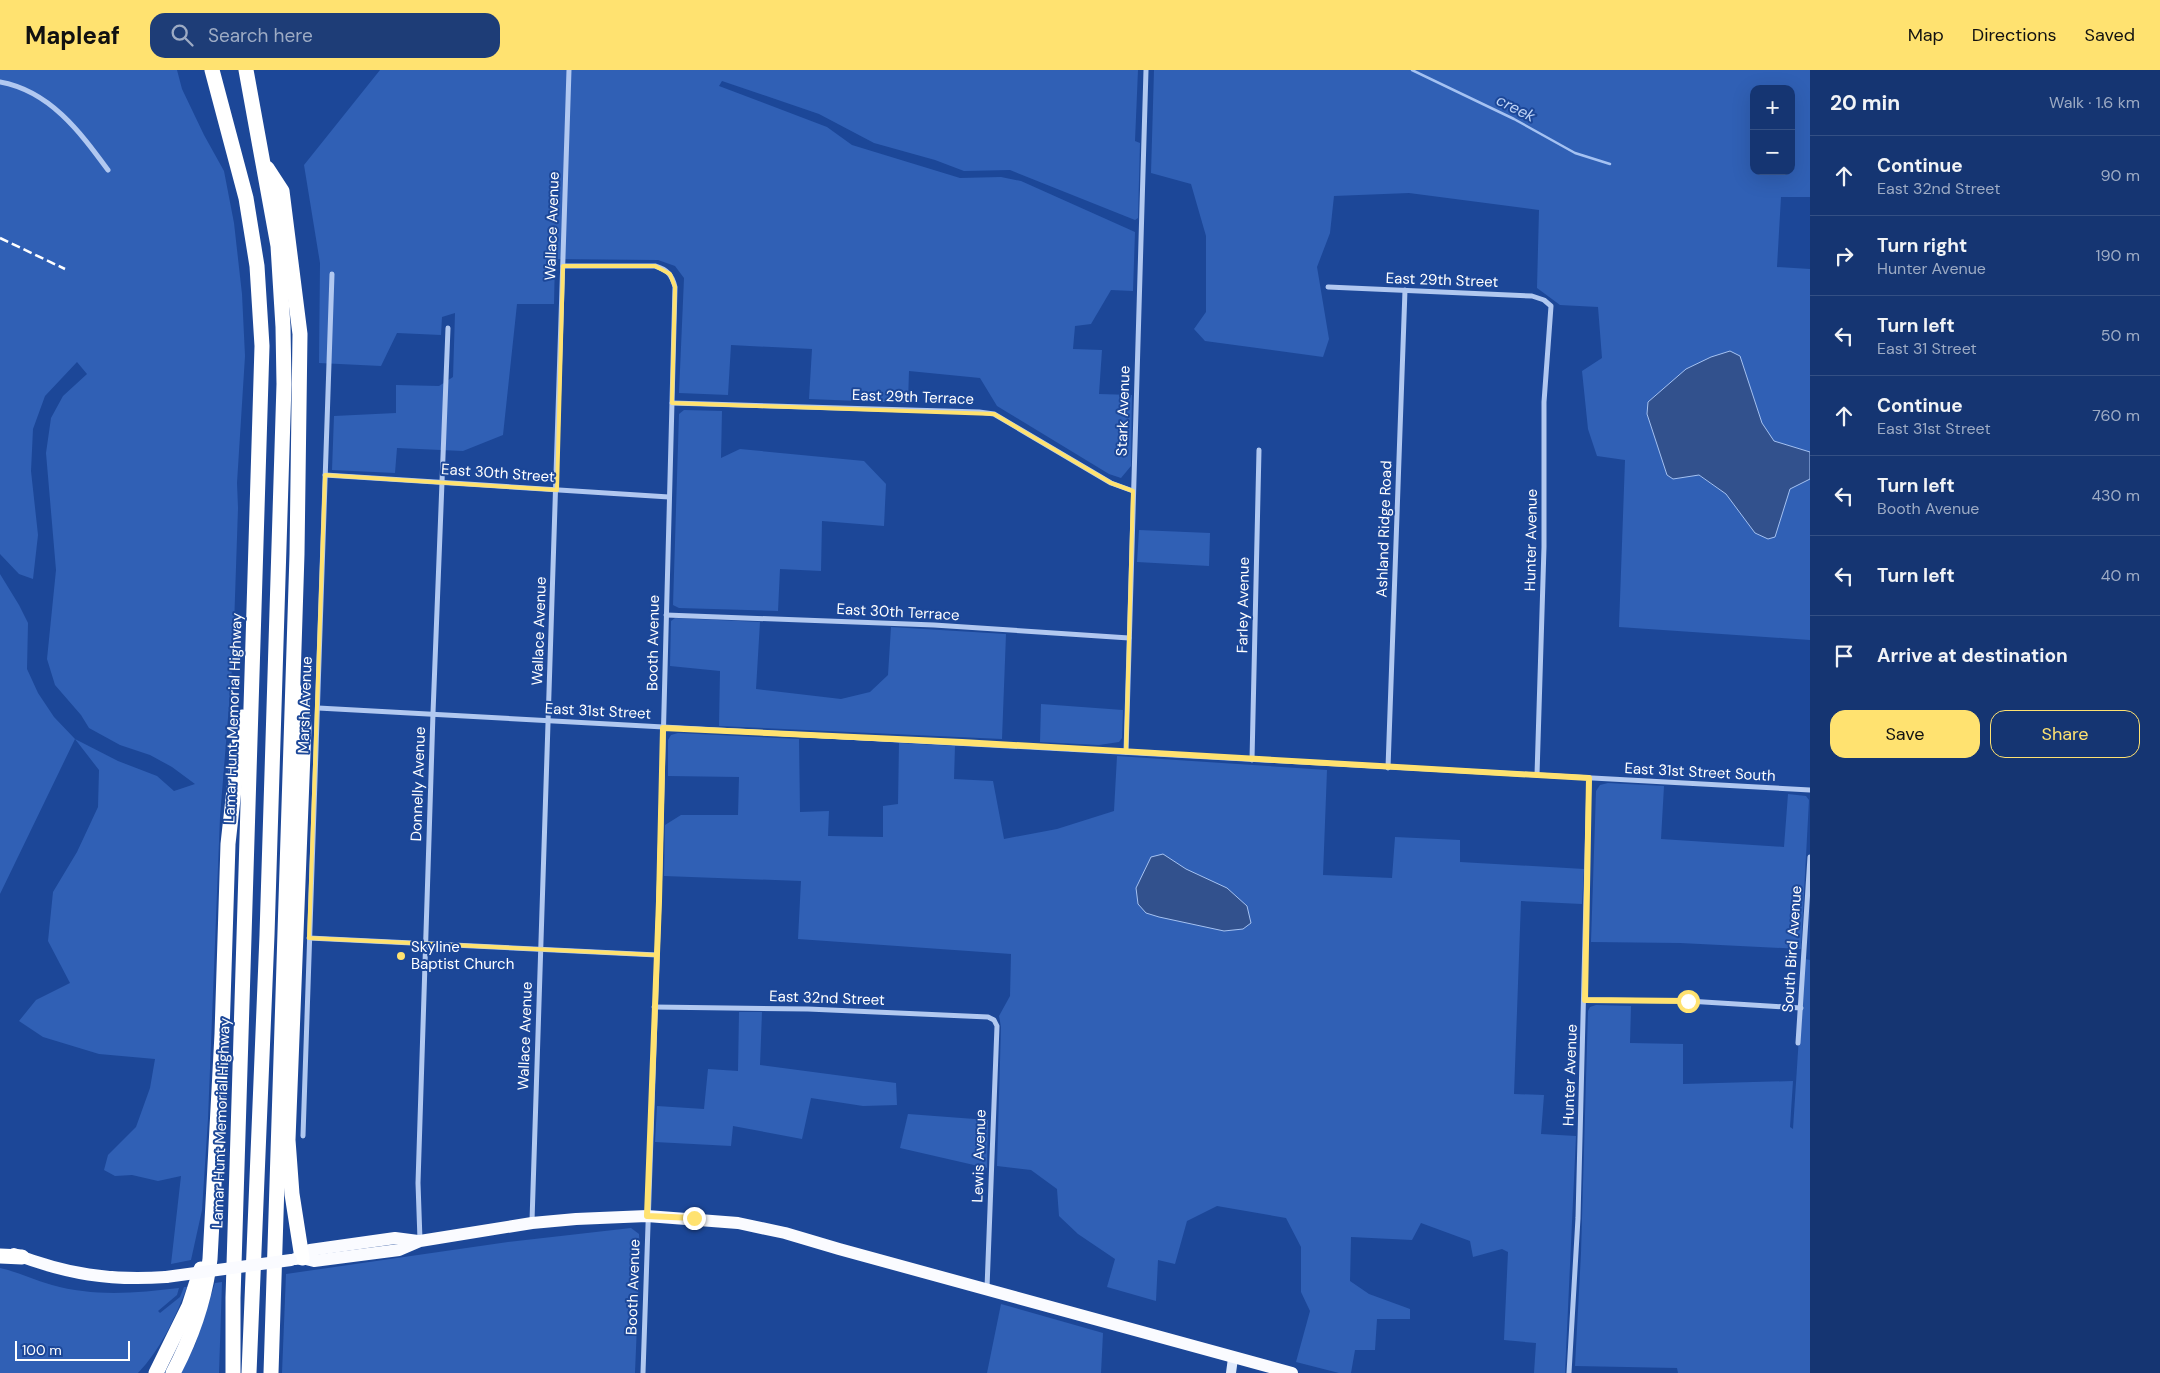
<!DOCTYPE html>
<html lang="en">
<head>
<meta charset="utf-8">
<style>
  :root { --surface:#153572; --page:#1e3d77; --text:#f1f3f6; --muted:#9dabc4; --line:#345084; --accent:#ffe270 }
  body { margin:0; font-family:"DM Sans",sans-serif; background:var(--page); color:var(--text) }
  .controls { position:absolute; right:15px; top:15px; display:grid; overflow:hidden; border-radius:10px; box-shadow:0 5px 20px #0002 }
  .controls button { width:45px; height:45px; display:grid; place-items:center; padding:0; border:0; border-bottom:1px solid var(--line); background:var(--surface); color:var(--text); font:25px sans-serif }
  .scale { position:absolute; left:15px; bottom:12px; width:115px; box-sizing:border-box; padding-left:5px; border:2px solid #fff; border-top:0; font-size:14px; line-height:18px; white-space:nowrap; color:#fff; -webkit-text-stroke:4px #1c4798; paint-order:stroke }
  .stop { position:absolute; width:15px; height:15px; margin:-11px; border:4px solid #ffe270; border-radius:50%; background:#fff }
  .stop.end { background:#ffe270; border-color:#fff; box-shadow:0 1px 5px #0008 }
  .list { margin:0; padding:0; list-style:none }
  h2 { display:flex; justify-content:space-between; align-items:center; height:65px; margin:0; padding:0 20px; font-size:21px }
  h2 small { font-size:16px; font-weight:400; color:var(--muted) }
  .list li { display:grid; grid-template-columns:32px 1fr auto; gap:15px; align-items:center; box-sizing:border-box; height:80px; padding:0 20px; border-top:1px solid var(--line) }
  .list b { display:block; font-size:19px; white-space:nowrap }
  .list p { margin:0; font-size:16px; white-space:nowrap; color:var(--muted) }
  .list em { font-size:16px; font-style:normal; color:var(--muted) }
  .actions { display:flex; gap:10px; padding:15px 20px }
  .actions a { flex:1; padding:11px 0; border:1px solid var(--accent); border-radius:15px; text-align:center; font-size:18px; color:var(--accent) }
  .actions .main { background:var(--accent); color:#111 }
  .icon { flex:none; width:28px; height:28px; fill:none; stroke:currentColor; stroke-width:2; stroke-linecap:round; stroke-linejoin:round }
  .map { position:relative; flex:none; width:1810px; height:1303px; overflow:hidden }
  header { display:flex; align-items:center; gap:30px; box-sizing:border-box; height:70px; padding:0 25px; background:var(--accent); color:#111 }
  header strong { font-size:24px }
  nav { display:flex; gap:28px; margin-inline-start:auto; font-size:18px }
  .search { width:350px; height:45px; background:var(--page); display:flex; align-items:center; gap:12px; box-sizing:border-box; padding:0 18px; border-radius:15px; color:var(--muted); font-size:19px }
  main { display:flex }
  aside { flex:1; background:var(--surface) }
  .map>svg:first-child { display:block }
  .green { fill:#3060b5; fill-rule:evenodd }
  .water { fill:#32518d; stroke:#a5c2f2 }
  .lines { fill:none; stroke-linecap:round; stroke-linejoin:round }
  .stream { stroke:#a5c2f2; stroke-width:2.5 }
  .minor { stroke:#b1c8f0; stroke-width:5 }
  .secondary { stroke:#dfe9fb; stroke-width:10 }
  .primary { stroke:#fafbff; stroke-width:12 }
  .motorway { stroke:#fff; stroke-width:15 }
  .rail { stroke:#fff; stroke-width:2.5; stroke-dasharray:9 4; stroke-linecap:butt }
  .primary-bridge { stroke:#fafbff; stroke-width:12 }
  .route { stroke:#ffe270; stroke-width:6 }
  .marked { fill:none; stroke:#ffe270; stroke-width:4; stroke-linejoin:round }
  .poi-dot { fill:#ffe270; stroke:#1c4798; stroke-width:2 }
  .labels { text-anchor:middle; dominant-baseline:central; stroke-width:4; stroke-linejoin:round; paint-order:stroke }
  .street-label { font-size:15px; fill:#fff; stroke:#1c4798 }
  .poi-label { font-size:15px; fill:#fff; stroke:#1c4798; text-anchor:start }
  .water-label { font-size:16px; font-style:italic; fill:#bed3f6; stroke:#1c4798 }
</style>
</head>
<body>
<header>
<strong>Mapleaf</strong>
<div class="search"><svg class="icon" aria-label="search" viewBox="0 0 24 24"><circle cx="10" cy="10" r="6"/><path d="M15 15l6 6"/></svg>Search here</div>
<nav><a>Map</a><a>Directions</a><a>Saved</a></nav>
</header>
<main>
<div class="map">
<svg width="1810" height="1303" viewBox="0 0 1810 1303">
  <rect width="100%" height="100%" fill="#1c4798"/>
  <g class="green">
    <path d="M0,0H177L182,19L204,65L224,101L234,153L242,224L245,286L237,413L238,438L233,586L220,747L208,1049L202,1140L191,1190L171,1194L181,1106L158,1111L132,1105L115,1106L104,1100L108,1085L136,1057L150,1018L155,989L99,984L43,967L19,951L36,930L70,913L48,871L53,822L77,782L98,737L99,700L75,669L0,824V504L19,535L28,553L27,599L38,623L54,647L75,669L118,691L157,706L174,721L195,714L172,697L150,685L120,675L89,658L81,645L55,615L47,589L56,500L46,383L51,348L63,326L87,304L77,292L45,326L33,359L31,401L38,465L33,509L19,504L0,484Z"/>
    <path d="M380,0H1138L1135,71L1140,73L1138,148L1135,150L1010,100L964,101L935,90L874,73L819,44L722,11L719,16L827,57L852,75L960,108L1001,107L1021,111L1135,162L1133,221L1111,220L1091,254L1075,256L1073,279L1102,280L1099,324L1132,325L1131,396L1121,408L1109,404L997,336L980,308L909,301L908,333L809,329L812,279L731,275L728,325L679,323L684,208L675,196L658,190L555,189L554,234H517L503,365L463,381L397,378L395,403L332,400L334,346L396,343V315L439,316L453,307L455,243L442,247L441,265L397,263L381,296L319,293L320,193L304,95Z"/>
    <path d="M1154,0H1810V127H1781L1777,197L1810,199V382L1774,371L1762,353L1740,286L1647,344L1667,405L1673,409L1698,405L1726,424L1755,463L1775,467L1790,418L1810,409V570L1619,557L1625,390L1597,386L1588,359L1582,301L1602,288L1598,237L1560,235L1537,218L1539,140L1409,123L1334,126L1330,163L1317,197L1329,269L1323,287L1205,271L1194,259L1206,242V166L1191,114L1151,103ZM1754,19H1791V101H1754Z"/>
    <path d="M684,340L722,341L721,388L740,379L864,391L886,414L884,456L822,451L821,501L780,499L778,541L679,538L673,535L679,344Z"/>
    <path d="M1139,460L1210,463L1209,496L1137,492Z"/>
    <path d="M675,548L760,552L756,619L841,629L870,622L888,605L891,557L1006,564L1002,669L719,656L720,601L670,596L671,551Z"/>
    <path d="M1041,634L1123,640L1122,668L1119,672L1099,675L1040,672Z"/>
    <path d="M678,663L799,669L800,742L829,741L828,766L883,767V736L898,734L899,673L955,676L954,709L993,711L1004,769L1057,759L1114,741L1117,686L1327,700L1323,805L1392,808L1395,767L1460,770V792L1584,799L1582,834L1521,831L1514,1024L1544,1025L1541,1064L1576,1066L1565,1303H1534L1536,1273L1504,1270L1508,1182L1502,1179L1473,1187L1470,1171L1421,1153L1412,1170L1351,1167L1350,1211L1369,1224L1410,1239V1249H1377L1375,1280H1355L1351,1303H1339L1296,1292L1310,1241L1301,1222V1177L1286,1148L1217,1136L1187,1151L1175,1194L1158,1190L1156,1231L1107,1217L1115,1189L1078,1164L1059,1146L1057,1119L1031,1100L997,1096L1001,957L999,946L1010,926L1011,884L798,869L801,811L664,806L665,755L681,745H738L739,707L668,706V670L671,665Z"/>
    <path d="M1608,713L1664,716L1661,769L1784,777L1788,724L1806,726L1809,730L1801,879L1680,873L1591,872L1596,721L1600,715Z"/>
    <path d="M1804,889L1810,890V1303H1678L1677,1298L1575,1296L1581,1183L1588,941L1590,937L1596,935L1631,936L1630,973L1683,974V1014L1793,1011L1790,1057L1793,1059Z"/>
    <path d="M739,942H762L760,995L896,1013L897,1035L863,1036L811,1028L802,1069L733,1056L731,1076L655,1072L657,1036L704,1039L708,999L738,1001Z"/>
    <path d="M908,1044L988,1050L987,1098L900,1078Z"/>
    <path d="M631,1158L639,1164L640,1182L635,1303H282L286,1204L508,1172Z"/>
    <path d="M0,1198C18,1202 34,1210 52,1215C94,1227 137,1223 179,1218L177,1225L158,1241L160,1243L180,1227L184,1217H187C175,1248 161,1279 138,1303H0Z"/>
    <path d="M222,1212L219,1303H181L195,1275L215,1213Z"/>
    <path d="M1001,1234L1103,1263L1101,1303H987Z"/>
  </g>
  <g class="water">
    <path d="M1730,281L1740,286L1762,353L1774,371L1810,382V409L1790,419L1775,467L1768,469L1755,463L1726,424L1699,405L1673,409L1667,405L1647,344L1648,332L1686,299L1711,287Z"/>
    <path d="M1163,784L1186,799L1227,818L1247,836L1251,853L1243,859L1224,861L1159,847L1146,843L1138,834L1136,818L1151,787Z"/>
  </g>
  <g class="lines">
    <path class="stream" d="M1412,0L1514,49L1575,83L1610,94"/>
    <g class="minor">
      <path d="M0,12C50,21 80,62 108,100"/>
      <path d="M563,196H655C668,200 672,205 675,217L659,831L643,1303"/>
      <path d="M1328,217L1532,226L1544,230L1551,236L1544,332V477L1537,705"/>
      <path d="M672,333L979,342L994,344L1111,413L1133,421"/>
      <path d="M325,405L669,427"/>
      <path d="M666,545L934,555L1129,568"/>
      <path d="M318,638L1810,720"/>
      <path d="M1126,682L1146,0"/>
      <path d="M1252,690L1259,380"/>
      <path d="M1388,698L1405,220"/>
      <path d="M309,868L657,885"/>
      <path d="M1585,930L1688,931L1801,938"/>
      <path d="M654,937L808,939L988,947L994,950L997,956L987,1218"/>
      <path d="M1798,973L1810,787"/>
      <path d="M303,1066L332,204"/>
      <path d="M532,1151L569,0"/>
      <path d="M420,1170L418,1113L433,643L448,258"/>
      <path d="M1569,1303L1578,1148L1589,708"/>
    </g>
    <path class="secondary" d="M1231,1303L1233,1288"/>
    <g class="primary">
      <path d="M14,1184C67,1204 109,1211 166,1207"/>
      <path d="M302,1188L310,1180L395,1168L418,1171"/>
      <path d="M295,1189L302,1188L314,1191L399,1180L420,1171L532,1153L576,1149L647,1146L738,1153L785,1163L839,1179L1292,1303"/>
    </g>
    <g class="motorway">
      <path d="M212,0L246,128L257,196L262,276L233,1228V1303"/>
      <path d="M246,0L278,176L283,257L284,314L267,865L249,1303"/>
      <path d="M267,98L282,121L300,264L297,484L271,1303"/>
      <path d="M301,623L304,657L288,1070L292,1124L302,1188"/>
      <path d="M0,1186L22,1187"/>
      <path d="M156,1303L189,1236L201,1199"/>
      <path d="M173,1303C192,1267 205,1229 210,1189L222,964L228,774L242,647"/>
    </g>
    <path class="rail" d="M0,168L65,199"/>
    <path class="primary-bridge" d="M166,1207L291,1190"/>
  </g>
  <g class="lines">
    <path class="route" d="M694,1148L647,1146L659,831L663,658L962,672L1589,708L1585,930L1688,931"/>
  </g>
  <path class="marked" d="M563,196H655L670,204L675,217L672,333L994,344L1111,413L1133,421L1126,682L663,658L657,885L309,868L325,405L557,420Z"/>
  <circle class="poi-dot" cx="401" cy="886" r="5"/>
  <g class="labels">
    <g class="street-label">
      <text transform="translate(552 156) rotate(-88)">Wallace Avenue</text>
      <text transform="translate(1442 210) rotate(2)">East 29th Street</text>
      <text transform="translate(913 327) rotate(2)">East 29th Terrace</text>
      <text transform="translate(1123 341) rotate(-88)">Stark Avenue</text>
      <text transform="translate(498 403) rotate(4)">East 30th Street</text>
      <text transform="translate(1384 459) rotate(-88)">Ashland Ridge Road</text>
      <text transform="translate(1531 470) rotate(-89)">Hunter Avenue</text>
      <text transform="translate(1243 535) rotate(-89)">Farley Avenue</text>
      <text transform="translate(898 542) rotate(3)">East 30th Terrace</text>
      <text transform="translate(539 561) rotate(-88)">Wallace Avenue</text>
      <text transform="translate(653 573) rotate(-89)">Booth Avenue</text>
      <text transform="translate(305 635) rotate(-88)">Marsh Avenue</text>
      <text transform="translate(598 641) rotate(3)">East 31st Street</text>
      <text transform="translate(233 648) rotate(-88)">Lamar Hunt Memorial Highway</text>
      <text transform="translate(1700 702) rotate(3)">East 31st Street South</text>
      <text transform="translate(418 714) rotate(-88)">Donnelly Avenue</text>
      <text transform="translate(1792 879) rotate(-86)">South Bird Avenue</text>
      <text transform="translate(827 928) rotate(2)">East 32nd Street</text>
      <text transform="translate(525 966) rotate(-88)">Wallace Avenue</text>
      <text transform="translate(1570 1005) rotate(-88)">Hunter Avenue</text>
      <text transform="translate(221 1053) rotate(-88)">Lamar Hunt Memorial Highway</text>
      <text transform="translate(979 1086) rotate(-88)">Lewis Avenue</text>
      <text transform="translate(633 1217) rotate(-88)">Booth Avenue</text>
    </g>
    <g class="poi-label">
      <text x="411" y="877">Skyline<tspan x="411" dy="17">Baptist Church</tspan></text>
    </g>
    <g class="water-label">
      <text transform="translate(1516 38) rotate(27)">creek</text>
    </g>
  </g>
</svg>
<div class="controls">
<button>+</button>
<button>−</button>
</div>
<div class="scale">100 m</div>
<div class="stop" style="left:1688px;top:931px"></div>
<div class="stop end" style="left:694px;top:1148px"></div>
</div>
<aside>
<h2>20 min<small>Walk · 1.6 km</small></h2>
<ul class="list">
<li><svg class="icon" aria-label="ahead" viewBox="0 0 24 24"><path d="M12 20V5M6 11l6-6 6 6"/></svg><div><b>Continue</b><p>East 32nd Street</p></div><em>90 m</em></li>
<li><svg class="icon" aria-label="right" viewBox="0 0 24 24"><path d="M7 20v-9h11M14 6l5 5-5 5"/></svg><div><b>Turn right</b><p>Hunter Avenue</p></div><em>190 m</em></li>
<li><svg class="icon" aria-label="left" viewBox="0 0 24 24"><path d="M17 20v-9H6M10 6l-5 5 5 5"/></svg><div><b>Turn left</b><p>East 31 Street</p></div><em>50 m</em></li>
<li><svg class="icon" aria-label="ahead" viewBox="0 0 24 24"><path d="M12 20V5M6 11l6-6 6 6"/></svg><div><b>Continue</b><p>East 31st Street</p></div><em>760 m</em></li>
<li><svg class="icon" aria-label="left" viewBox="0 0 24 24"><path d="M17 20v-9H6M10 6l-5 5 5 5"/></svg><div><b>Turn left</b><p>Booth Avenue</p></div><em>430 m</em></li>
<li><svg class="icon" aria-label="left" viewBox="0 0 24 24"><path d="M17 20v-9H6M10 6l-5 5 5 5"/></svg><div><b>Turn left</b></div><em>40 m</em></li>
<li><svg class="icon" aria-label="arrive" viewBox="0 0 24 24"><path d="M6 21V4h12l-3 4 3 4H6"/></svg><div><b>Arrive at destination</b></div></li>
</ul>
<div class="actions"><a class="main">Save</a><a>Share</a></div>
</aside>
</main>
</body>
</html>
